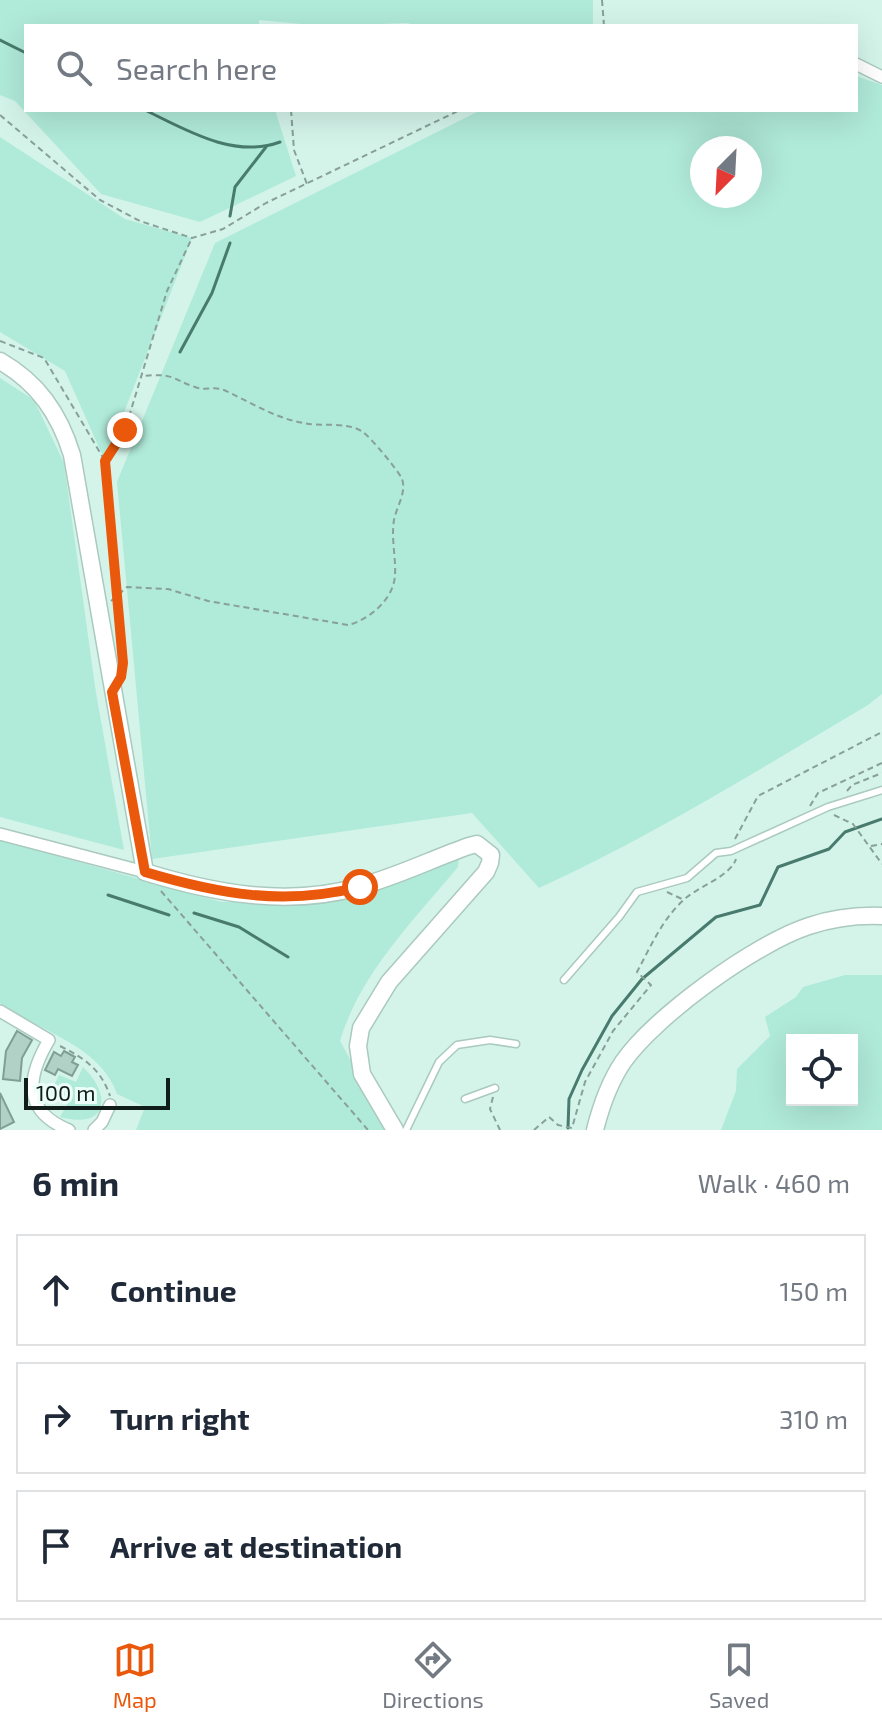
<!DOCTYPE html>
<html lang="en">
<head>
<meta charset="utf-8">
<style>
  :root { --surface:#fff; --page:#f6f6f7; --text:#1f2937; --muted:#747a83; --line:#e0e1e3; --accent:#ea580c }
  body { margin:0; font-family:"Exo 2",sans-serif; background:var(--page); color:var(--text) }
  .controls { position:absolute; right:24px; bottom:24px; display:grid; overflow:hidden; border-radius:0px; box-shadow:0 8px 32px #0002 }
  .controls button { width:72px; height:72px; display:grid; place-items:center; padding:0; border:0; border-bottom:2px solid var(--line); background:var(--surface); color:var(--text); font:40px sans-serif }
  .compass { position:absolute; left:690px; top:136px; width:72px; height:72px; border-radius:50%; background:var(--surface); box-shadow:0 8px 32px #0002; rotate:204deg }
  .scale { position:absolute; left:24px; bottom:20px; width:146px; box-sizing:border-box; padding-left:8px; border:4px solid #111d19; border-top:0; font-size:22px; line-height:28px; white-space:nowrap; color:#111d19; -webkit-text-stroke:6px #ebfef8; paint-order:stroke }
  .stop { position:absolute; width:24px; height:24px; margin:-18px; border:6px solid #ea580c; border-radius:50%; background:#fff }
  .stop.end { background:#ea580c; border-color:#fff; box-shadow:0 2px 8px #0008 }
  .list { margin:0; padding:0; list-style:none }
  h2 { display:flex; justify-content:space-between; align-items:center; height:104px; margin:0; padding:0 32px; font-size:34px }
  h2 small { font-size:26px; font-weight:400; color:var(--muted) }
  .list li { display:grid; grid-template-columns:52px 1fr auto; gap:24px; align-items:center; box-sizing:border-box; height:112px; margin:0 16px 16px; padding:0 16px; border:2px solid var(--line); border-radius:0px }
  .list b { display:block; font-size:30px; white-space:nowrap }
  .list em { font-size:26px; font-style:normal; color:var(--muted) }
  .icon { flex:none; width:44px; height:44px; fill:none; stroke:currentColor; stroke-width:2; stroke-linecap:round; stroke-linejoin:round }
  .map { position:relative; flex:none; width:882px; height:1130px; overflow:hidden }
  .search { position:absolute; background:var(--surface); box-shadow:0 8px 32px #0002; left:24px; right:24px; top:24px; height:88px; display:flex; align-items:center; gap:20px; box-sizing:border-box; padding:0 28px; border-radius:0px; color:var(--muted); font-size:30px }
  .sheet { height:488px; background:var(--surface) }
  nav { display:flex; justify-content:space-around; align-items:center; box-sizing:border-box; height:112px; border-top:2px solid var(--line); background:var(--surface); font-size:22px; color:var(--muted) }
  nav a { display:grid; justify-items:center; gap:4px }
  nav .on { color:var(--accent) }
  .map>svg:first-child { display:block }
  .green { fill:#b0ead9; fill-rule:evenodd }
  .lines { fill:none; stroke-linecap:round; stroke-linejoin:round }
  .stream { stroke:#487b6d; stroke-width:3 }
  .building { fill:#b1d0c6; stroke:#809e94; stroke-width:2 }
  .lane-casing { stroke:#aac9bf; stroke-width:9 }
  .street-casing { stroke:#aac9bf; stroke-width:14 }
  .secondary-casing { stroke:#aac9bf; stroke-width:19 }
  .path { stroke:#88a098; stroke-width:2; stroke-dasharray:6 4; stroke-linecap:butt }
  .lane { stroke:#fff; stroke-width:6 }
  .street { stroke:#fff; stroke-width:11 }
  .secondary { stroke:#fff; stroke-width:16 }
  .route { stroke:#ea580c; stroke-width:10 }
</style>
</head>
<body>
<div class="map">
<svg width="882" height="1130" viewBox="0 0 882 1130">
  <rect width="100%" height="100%" fill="#d4f4ea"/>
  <g class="green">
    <path d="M0,0H593V26H415L408,23L322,26L259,20V26H26V110H275L296,176L200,222L101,194L15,101L0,95Z"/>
    <path d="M856,76L882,85V694L868,705C760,769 653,836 539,888L472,813L152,859L117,482L215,243L481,110H856ZM702,148H750V196H702Z"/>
    <path d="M0,137L125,219L192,238L105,461L65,371L0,332Z"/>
    <path d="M0,378L34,400L64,463L96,693L124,850L0,817Z"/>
    <path d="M0,840L222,902L337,896L459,855L458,867C413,921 360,974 340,1041L389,1130H136L145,1107L117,1094C100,1045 40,1032 0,1003Z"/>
    <path d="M845,975H882V1130H721L736,1091L737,1069L770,1036L765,1017L796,997L803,987ZM792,1040H852V1100H792Z"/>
    <path d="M83,1067C112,1095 109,1130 60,1117L69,1101L51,1092L59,1075L76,1082Z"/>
  </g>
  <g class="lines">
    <g class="stream">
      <path d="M0,40L26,53"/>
      <path d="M145,110C186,130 234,159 280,142"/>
      <path d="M230,216L235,187L266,147"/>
      <path d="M180,352L212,293L230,243"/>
      <path d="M108,895L169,915"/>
      <path d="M194,913L239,927L288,957"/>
      <path d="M568,1128L569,1099L582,1070L612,1016L642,979L716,917L760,905L778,867L829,849L845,832L882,819"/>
    </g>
  </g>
  <g class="building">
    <path d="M17,1031L32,1040L22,1058L20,1081L3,1079L6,1051Z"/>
    <path d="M64,1051L75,1057L72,1062L78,1065L72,1076L58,1069L55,1075L45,1070L54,1052L61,1056Z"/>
    <path d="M0,1093L14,1122L0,1129Z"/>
  </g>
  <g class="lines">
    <defs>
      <g id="lane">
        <path d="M564,980L619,917L637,892L687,878L716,853L731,851L828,807L882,790"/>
        <path d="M465,1099L495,1088"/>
        <path d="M406,1130L439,1062L457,1045L490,1040L516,1044"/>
      </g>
      <g id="street">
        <path d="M856,64L882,77"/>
        <path d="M0,834L145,872"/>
        <path d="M0,1011L49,1040C27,1077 22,1111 69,1130"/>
        <path d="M94,1130L102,1122L110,1105"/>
      </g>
      <g id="secondary">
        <path d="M0,361C38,383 59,413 72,455L145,872C213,893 287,907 358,887C396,877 432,859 469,846L477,844L491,855L490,863L486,872L389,982L361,1028L358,1046L362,1074L395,1130"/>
        <path d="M595,1130C601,1106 609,1083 623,1062C655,1016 756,943 809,926C833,918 857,915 882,916"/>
      </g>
    </defs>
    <use href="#lane" class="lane-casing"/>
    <use href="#street" class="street-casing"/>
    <use href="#secondary" class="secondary-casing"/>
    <g class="path">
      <path d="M602,0L604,26"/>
      <path d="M291,110L294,150L307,184"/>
      <path d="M0,115L100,200L140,221L192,238L223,229L266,203L460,110"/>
      <path d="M0,341L44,358L105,461L123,664"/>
      <path d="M105,460L125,430L167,291L191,240"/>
      <path d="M111,601L127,587L168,589L208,601L348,625C369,620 394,599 395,575C396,557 391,539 394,520C396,508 407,492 402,479C398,470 371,438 363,432C347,421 321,427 303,423C275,418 250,402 224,390C215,386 204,391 195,387C169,378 174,373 143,376"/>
      <path d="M847,791L852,785L882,773"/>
      <path d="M810,806L818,793L882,763"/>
      <path d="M834,815L853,824L882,864"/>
      <path d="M735,839L758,796L882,732"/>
      <path d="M871,846L882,844"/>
      <path d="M161,891L368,1130"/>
      <path d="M667,892L682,899"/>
      <path d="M60,1046C84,1058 101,1069 110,1096"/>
      <path d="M493,1097L490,1109L500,1130"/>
      <path d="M534,1130L549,1117L558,1125L572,1128L585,1082L613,1031L651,985L637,972C651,946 663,917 687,897C701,886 731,875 736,859"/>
    </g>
    <use href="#lane" class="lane"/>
    <use href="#street" class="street"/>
    <use href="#secondary" class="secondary"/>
  </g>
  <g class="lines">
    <path class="route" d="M125,430L105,461L123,663L121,677L112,692L145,872C219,894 283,906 360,887"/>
  </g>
</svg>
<div class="controls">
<button><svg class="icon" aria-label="locate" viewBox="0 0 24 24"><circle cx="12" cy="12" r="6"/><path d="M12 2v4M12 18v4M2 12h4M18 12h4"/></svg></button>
</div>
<svg class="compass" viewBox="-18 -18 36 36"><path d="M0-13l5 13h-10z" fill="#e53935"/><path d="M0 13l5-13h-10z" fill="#747a83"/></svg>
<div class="scale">100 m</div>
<div class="stop" style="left:360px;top:887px"></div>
<div class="stop end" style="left:125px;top:430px"></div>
<div class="search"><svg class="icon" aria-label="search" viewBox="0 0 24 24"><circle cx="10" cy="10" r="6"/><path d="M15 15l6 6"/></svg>Search here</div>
</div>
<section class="sheet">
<h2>6 min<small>Walk · 460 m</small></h2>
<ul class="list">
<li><svg class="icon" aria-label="ahead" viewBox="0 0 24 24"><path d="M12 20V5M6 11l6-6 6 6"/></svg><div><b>Continue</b></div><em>150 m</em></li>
<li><svg class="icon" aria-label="right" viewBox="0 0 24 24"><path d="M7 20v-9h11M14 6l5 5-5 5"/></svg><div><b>Turn right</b></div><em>310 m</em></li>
<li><svg class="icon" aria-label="arrive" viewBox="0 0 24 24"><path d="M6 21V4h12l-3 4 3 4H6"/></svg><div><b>Arrive at destination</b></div></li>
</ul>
</section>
<nav>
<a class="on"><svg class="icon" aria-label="map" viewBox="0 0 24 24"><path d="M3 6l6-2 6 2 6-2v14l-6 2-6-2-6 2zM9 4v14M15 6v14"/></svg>Map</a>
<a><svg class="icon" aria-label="directions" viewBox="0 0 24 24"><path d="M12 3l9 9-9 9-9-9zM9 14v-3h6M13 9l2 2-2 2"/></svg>Directions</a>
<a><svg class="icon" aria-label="saved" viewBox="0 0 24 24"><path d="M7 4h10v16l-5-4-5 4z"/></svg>Saved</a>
</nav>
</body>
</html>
